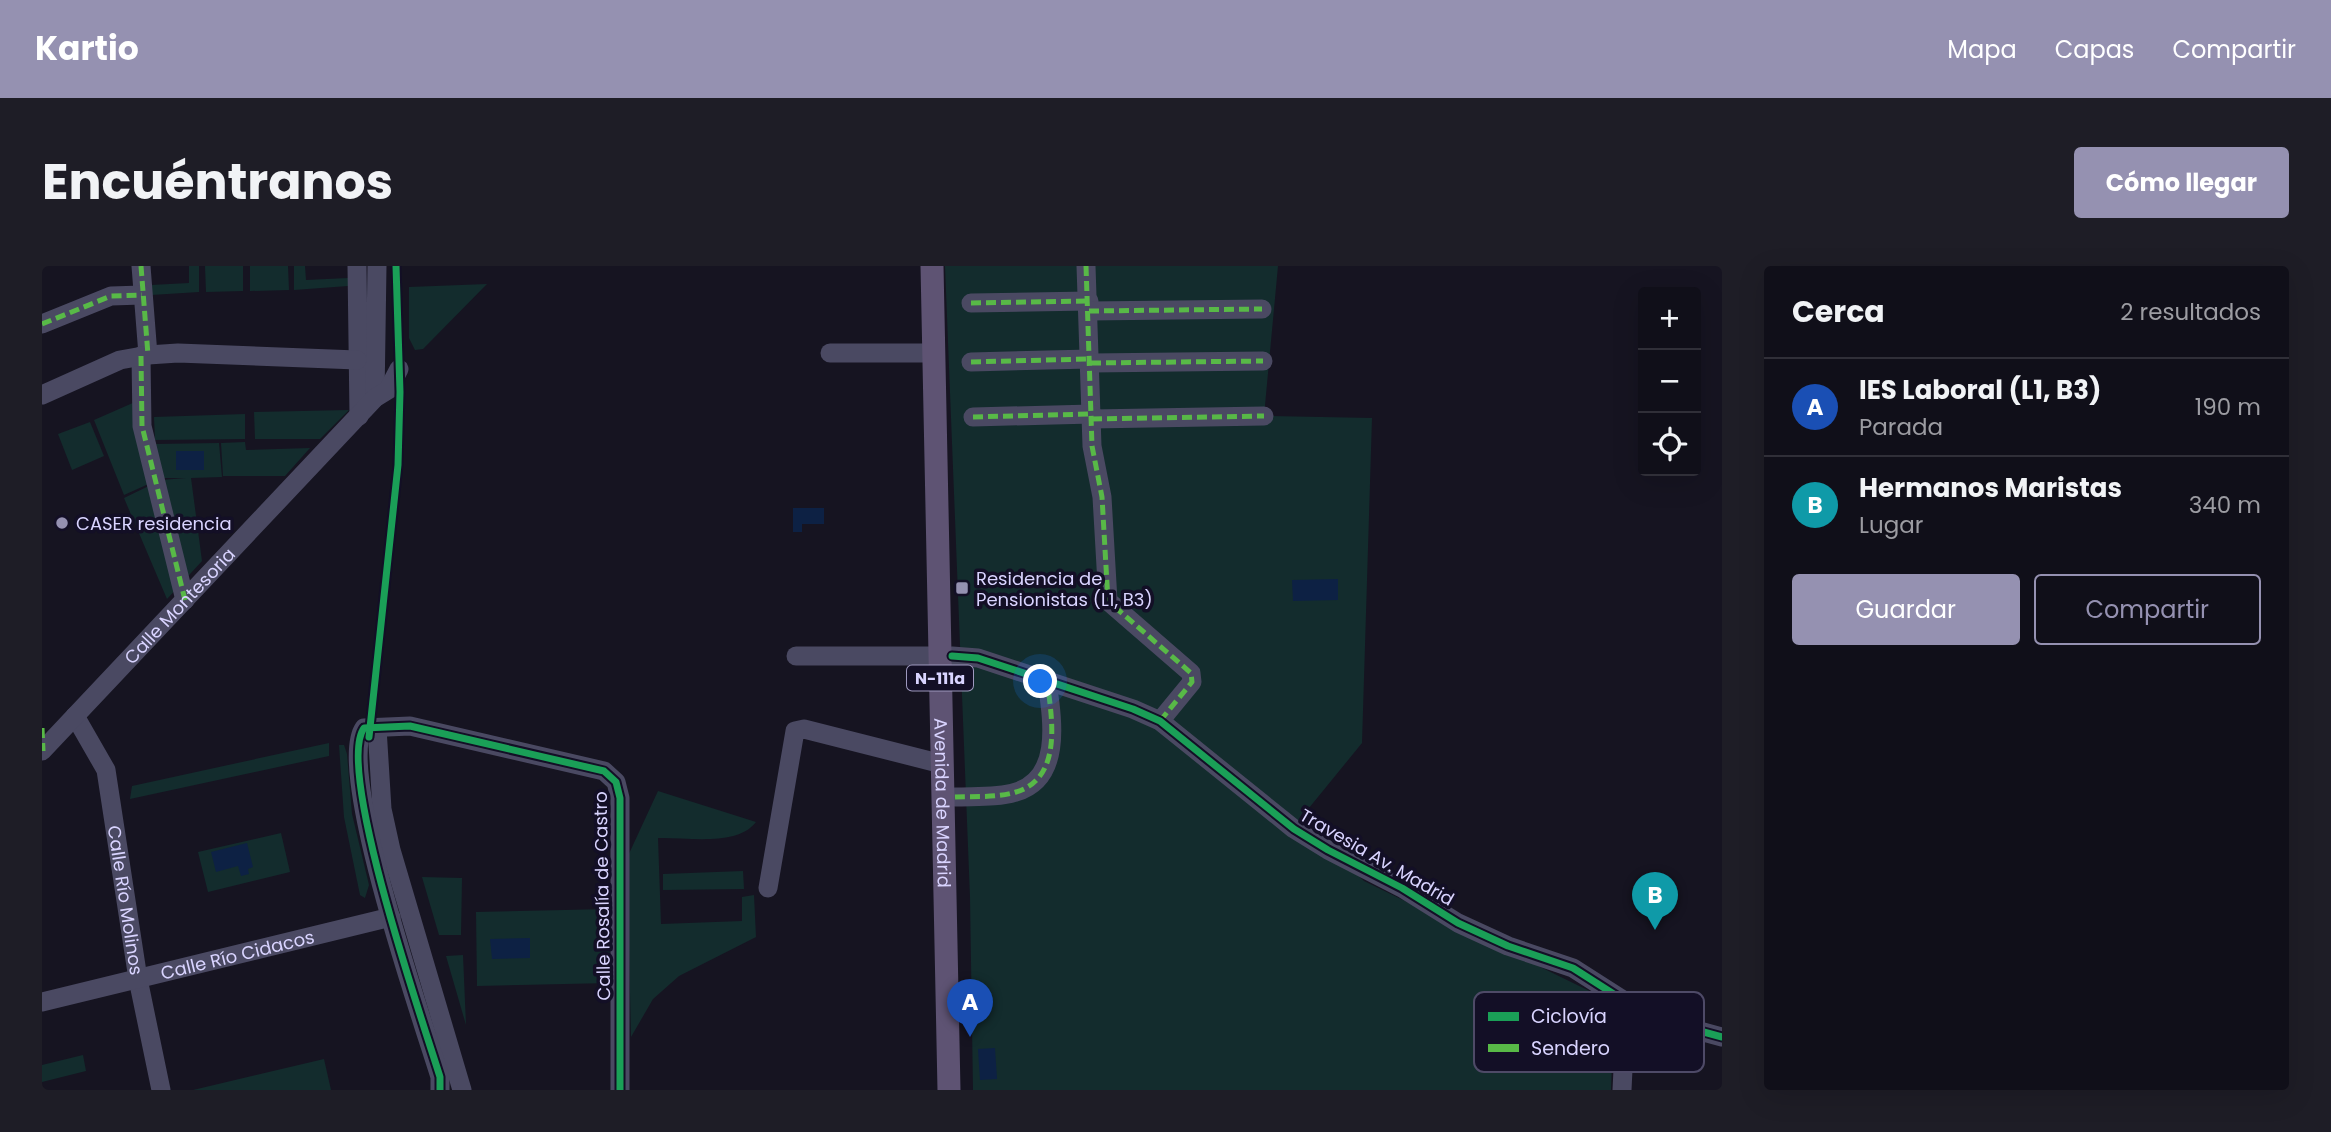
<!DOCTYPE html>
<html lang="es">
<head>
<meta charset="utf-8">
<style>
  :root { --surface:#100f19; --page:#1e1d26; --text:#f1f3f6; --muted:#9c9ca2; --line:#302f38; --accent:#9591b1 }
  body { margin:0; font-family:Poppins,sans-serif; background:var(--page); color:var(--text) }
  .controls { position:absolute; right:21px; top:21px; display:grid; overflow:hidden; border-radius:7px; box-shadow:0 7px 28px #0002 }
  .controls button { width:63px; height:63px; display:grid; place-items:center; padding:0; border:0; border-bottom:2px solid var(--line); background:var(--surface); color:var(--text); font:35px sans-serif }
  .you { position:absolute; left:999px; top:416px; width:24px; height:24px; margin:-18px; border:5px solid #fff; border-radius:50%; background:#1a73e8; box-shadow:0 0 0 10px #1a73e833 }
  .badge { display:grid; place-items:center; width:46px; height:46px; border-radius:50%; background:var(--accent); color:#fff; font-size:23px; font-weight:700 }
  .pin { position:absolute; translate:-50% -58px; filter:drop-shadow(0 2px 4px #0008) }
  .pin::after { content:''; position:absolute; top:37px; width:24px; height:21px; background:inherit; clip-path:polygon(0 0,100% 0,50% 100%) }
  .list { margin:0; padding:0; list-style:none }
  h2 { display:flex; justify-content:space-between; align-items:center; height:91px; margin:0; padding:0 28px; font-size:30px }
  h2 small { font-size:23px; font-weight:400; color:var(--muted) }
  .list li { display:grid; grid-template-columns:46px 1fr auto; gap:21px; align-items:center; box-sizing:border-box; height:98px; padding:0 28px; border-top:2px solid var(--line) }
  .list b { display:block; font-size:26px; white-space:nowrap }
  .list p { margin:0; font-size:23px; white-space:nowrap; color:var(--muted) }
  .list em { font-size:23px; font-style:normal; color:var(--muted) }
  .actions { display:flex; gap:14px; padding:21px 28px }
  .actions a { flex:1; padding:16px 0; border:2px solid var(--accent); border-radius:7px; text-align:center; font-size:24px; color:var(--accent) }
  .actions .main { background:var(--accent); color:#fff }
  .icon { flex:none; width:38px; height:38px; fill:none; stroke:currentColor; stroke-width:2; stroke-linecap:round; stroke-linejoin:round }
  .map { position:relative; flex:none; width:1680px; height:824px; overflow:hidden; border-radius:7px }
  header { display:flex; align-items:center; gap:42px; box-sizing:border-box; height:98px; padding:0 35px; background:var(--accent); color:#fff }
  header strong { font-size:33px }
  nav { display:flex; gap:38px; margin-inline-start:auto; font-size:24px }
  .intro { display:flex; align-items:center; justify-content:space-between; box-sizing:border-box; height:168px; padding:0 42px }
  h1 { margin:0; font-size:49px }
  .button { padding:18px 32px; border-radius:7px; background:var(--accent); color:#fff; font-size:24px; font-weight:700 }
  main { display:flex; gap:42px; padding:0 42px }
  aside { flex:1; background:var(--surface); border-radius:7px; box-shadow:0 7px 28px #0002 }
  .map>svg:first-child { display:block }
  .green { fill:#132c2d }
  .water { fill:#0d2144 }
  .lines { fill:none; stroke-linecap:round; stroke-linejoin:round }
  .minor { stroke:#4a4962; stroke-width:19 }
  .major { stroke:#5e5373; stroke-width:23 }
  .quiet { stroke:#58b947; stroke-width:5; stroke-dasharray:10 5; stroke-linecap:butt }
  .cycleway-casing { stroke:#130f26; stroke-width:11 }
  .cycleway { stroke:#1a9f57; stroke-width:7 }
  .poi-dot { fill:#9591b1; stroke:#130f26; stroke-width:2.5 }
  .labels { text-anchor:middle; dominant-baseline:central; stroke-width:7; stroke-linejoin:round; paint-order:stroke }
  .shield { fill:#130f26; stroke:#9e99be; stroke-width:2 }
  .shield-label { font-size:16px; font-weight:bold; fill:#d9d4ff }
  .poi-label { font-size:18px; fill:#d9d4ff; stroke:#130f26; text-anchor:start }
  .street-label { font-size:18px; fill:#d9d4ff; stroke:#130f26 }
  .key { fill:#130f26; stroke:#4e4a67; stroke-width:2 }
  .key-label { font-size:19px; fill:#d9d4ff }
</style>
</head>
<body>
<header>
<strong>Kartio</strong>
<nav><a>Mapa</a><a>Capas</a><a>Compartir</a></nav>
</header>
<div class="intro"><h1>Encuéntranos</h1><a class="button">Cómo llegar</a></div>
<main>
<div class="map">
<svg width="1680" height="824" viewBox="0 0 1680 824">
  <rect width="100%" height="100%" fill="#161421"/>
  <g class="green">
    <path d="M147,0H157V26L109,29V19L147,17Z"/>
    <path d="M163,0H201V25L164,26Z"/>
    <path d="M208,0H246L247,24L208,25Z"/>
    <path d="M252,0H263L264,14L306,12V20L252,24Z"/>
    <path d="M903,0H1236L1222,150L1330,152L1320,477L1258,553L1322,615L1572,737L1569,824H931L928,631Z"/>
    <path d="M445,18L381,83L373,84L367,72V21Z"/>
    <path d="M93,136L111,216L82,229L52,154Z"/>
    <path d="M307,144L278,173H213L212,146Z"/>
    <path d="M203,148V173L113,174L112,151Z"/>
    <path d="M48,156L62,190L30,204L16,168Z"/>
    <path d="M203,176L204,184L268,182L243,210H181L179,177Z"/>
    <path d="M177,177L180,211L149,212L160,295L125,333L82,232L119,214L144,212H116L113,178Z"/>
    <path d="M287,477V490L88,533L90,520Z"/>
    <path d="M297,479H302L305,488L310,548L327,619L323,632L318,629L302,551Z"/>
    <path d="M616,525L714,556C695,581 645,571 616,572L619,658L700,655V631L712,629L714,671L637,710L611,733L589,771L585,592Z"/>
    <path d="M239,567L248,606L166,626L156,586Z"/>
    <path d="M701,605L702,623L621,624V608Z"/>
    <path d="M380,611L420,612L419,669H397Z"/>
    <path d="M567,643L568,717L435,720L434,646Z"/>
    <path d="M421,689L424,759L404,690Z"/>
    <path d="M41,789L44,805L0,816V799Z"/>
    <path d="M282,793L289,824H151Z"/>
  </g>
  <g class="water">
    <rect x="134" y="185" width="28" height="19"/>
    <path d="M751,242H782V258H760V266H751Z"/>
    <path d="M1296,313V334L1251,335L1250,314Z"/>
    <path d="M205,577L211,601L206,603L207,608L199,610L196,600L174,606L169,586Z"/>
    <path d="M488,672V692L450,693L448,673Z"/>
    <path d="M953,782L955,813L938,814L936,783Z"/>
  </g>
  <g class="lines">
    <g class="minor">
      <path d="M99,0L106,89"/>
      <path d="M315,0L317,150"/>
      <path d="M1044,0L1050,180L1060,231L1066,335L1149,407L1150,416L1118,455"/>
      <path d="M929,37L1047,35"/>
      <path d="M1047,45L1220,43"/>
      <path d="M0,58L69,30L100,29"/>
      <path d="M788,87H892"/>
      <path d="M99,90L100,160L143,334"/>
      <path d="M929,96L1048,93"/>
      <path d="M1049,97L1221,95"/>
      <path d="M0,129L78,94L106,89L136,87L315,94"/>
      <path d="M333,132L335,0"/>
      <path d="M931,151L1050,148"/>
      <path d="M1050,153L1222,150"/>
      <path d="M754,390H898"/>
      <path d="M910,390L936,392L1091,443L1118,455L1252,563L1286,584L1360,622L1416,657L1466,680L1531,702L1592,741L1636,759L1680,771"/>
      <path id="s1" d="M33,450L64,504L96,713L119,824"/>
      <path d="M335,462L340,543L349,584L420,824"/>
      <path id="s2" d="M0,485L333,132L346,124L357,103"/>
      <path d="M913,531C932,530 955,532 974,526C1021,512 1010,452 1005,415"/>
      <path d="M726,622L753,465L762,463L900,498"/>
      <path id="s3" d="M0,736L349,651"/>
      <path d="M398,824V811C381,756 293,502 322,462L368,460L562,505L574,516L578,532V824"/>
      <path d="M1580,824L1583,762L1592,741"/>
    </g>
    <path class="major" id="s4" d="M890,0L907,824"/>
    <g class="quiet">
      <path d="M99,0L106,89"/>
      <path d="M1044,0L1050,180L1060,231L1066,335L1149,407L1150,416L1118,455"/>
      <path d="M929,37L1047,35"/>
      <path d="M1047,45L1220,43"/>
      <path d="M0,58L69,30L100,29"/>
      <path d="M99,90L100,160L143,334"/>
      <path d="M929,96L1048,93"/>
      <path d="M1049,97L1221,95"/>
      <path d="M931,151L1050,148"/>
      <path d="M1050,153L1222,150"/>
      <path d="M0,462L1,485"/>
      <path d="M913,531C932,530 955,532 974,526C1021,512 1010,452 1005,415"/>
    </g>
    <defs>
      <g id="cycleway">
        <path d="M910,390L936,392L1091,443L1118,455L1252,563L1286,584L1360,622L1416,657L1466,680L1531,702L1592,741L1636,759L1680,771"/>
        <path d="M327,471L356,199L358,126L354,0"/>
        <path d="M398,824V811C381,756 293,502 322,462L368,460L562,505L574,516L578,532V824"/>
      </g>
    </defs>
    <use href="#cycleway" class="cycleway-casing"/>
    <use href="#cycleway" class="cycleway"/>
  </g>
  <g class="poi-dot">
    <circle cx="20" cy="257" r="7"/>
    <rect x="913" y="315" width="14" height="14" rx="3.5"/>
  </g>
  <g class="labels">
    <rect class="shield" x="865" y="399.5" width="66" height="25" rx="5"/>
    <g class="shield-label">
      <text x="898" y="412">N-111a</text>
    </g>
    <g class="poi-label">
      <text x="34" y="257">CASER residencia</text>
      <text x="934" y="312">Residencia de<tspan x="934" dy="21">Pensionistas (L1, B3)</tspan></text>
    </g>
    <g class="street-label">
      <text stroke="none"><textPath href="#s2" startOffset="200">Calle Montesoria</textPath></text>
      <text stroke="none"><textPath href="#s4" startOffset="537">Avenida de Madrid</textPath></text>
      <text transform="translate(1335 591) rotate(30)">Travesia Av. Madrid</text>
      <text transform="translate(560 630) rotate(-91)">Calle Rosalía de Castro</text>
      <text stroke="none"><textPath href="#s1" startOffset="194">Calle Río Molinos</textPath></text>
      <text stroke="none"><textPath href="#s3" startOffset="201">Calle Río Cidacos</textPath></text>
    </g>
  </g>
  <rect x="1432" y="726" width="230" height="80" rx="10" class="key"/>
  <rect x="1446" y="746" width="31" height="9" fill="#1a9f57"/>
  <rect x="1446" y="778" width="31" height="8" fill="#58b947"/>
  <g class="key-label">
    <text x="1489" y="757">Ciclovía</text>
    <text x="1489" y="789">Sendero</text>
  </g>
</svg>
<div class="controls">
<button>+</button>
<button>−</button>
<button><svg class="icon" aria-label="locate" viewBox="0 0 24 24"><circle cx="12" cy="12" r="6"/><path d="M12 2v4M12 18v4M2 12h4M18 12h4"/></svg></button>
</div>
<div class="you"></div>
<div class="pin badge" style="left:928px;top:771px;background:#1a4fb4">A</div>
<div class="pin badge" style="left:1613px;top:664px;background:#0f9aa8">B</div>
</div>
<aside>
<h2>Cerca<small>2 resultados</small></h2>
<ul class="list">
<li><span class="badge" style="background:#1a4fb4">A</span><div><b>IES Laboral (L1, B3)</b><p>Parada</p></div><em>190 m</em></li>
<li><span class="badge" style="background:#0f9aa8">B</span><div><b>Hermanos Maristas</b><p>Lugar</p></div><em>340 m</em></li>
</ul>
<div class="actions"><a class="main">Guardar</a><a>Compartir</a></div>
</aside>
</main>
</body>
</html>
